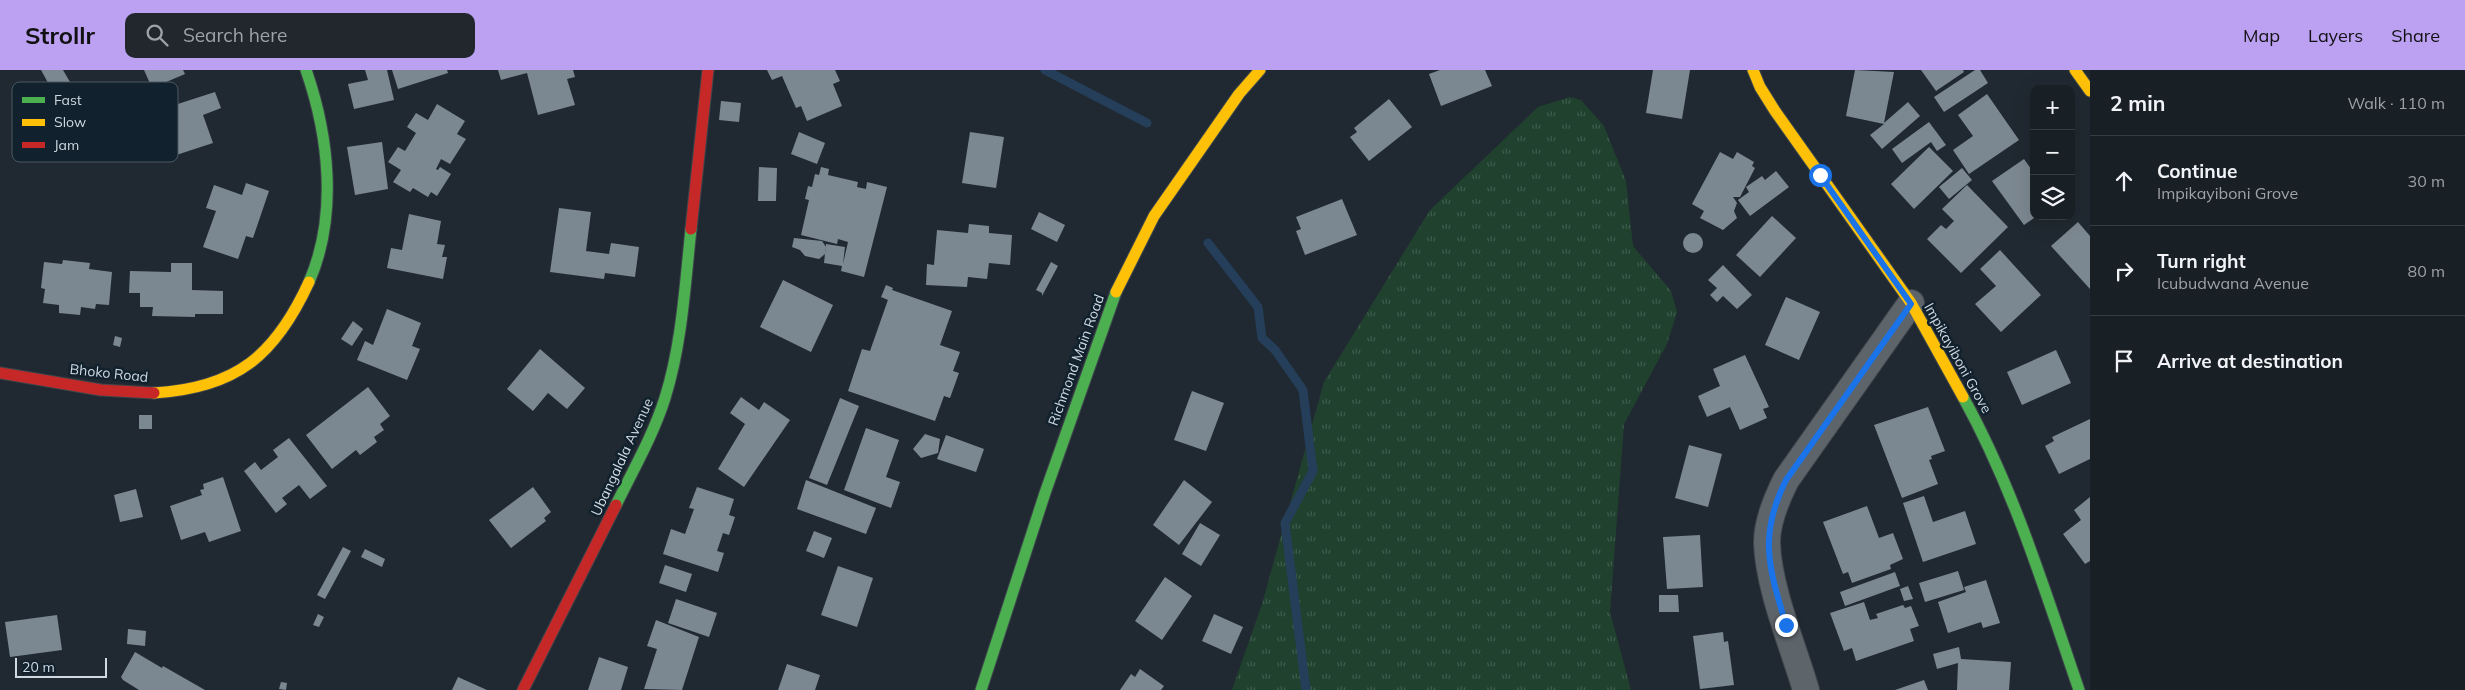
<!DOCTYPE html>
<html lang="en">
<head>
<meta charset="utf-8">
<style>
  :root { --surface:#181f25; --page:#21272d; --text:#f1f3f6; --muted:#9fa2a7; --line:#363d42; --accent:#bca0f2 }
  body { margin:0; font-family:Mulish,sans-serif; background:var(--page); color:var(--text) }
  .controls { position:absolute; right:15px; top:15px; display:grid; overflow:hidden; border-radius:10px; box-shadow:0 5px 20px #0002 }
  .controls button { width:45px; height:45px; display:grid; place-items:center; padding:0; border:0; border-bottom:1px solid var(--line); background:var(--surface); color:var(--text); font:25px sans-serif }
  .scale { position:absolute; left:15px; bottom:12px; width:92px; box-sizing:border-box; padding-left:5px; border:2px solid #cfd9e1; border-top:0; font-size:14px; line-height:18px; white-space:nowrap; color:#cfd9e1; -webkit-text-stroke:4px #11212d; paint-order:stroke }
  .stop { position:absolute; width:15px; height:15px; margin:-11px; border:4px solid #1a73e8; border-radius:50%; background:#fff }
  .stop.end { background:#1a73e8; border-color:#fff; box-shadow:0 1px 5px #0008 }
  .list { margin:0; padding:0; list-style:none }
  h2 { display:flex; justify-content:space-between; align-items:center; height:65px; margin:0; padding:0 20px; font-size:21px }
  h2 small { font-size:16px; font-weight:400; color:var(--muted) }
  .list li { display:grid; grid-template-columns:32px 1fr auto; gap:15px; align-items:center; box-sizing:border-box; height:90px; padding:0 20px; border-top:1px solid var(--line) }
  .list b { display:block; font-size:19px; white-space:nowrap }
  .list p { margin:0; font-size:16px; white-space:nowrap; color:var(--muted) }
  .list em { font-size:16px; font-style:normal; color:var(--muted) }
  .icon { flex:none; width:28px; height:28px; fill:none; stroke:currentColor; stroke-width:2; stroke-linecap:round; stroke-linejoin:round }
  .map { position:relative; flex:none; width:2090px; height:620px; overflow:hidden }
  header { display:flex; align-items:center; gap:30px; box-sizing:border-box; height:70px; padding:0 25px; background:var(--accent); color:#111 }
  header strong { font-size:24px }
  nav { display:flex; gap:28px; margin-inline-start:auto; font-size:18px }
  .search { width:350px; height:45px; background:var(--page); display:flex; align-items:center; gap:12px; box-sizing:border-box; padding:0 18px; border-radius:10px; color:var(--muted); font-size:19px }
  main { display:flex }
  aside { flex:1; background:var(--surface) }
  .map>svg:first-child { display:block }
  .grass { fill:url(#grass-tufts) }
  .lines { fill:none; stroke-linecap:round; stroke-linejoin:round }
  .stream { stroke:#253f5a; stroke-width:9 }
  .building { fill:#7c8891 }
  .street-casing { stroke:#3e464c; stroke-width:28 }
  .fast-casing { stroke:#3e464c; stroke-width:13 }
  .slow-casing { stroke:#3e464c; stroke-width:13 }
  .jam-casing { stroke:#3e464c; stroke-width:13 }
  .street { stroke:#5d646a; stroke-width:26 }
  .fast { stroke:#4caf50; stroke-width:11 }
  .slow { stroke:#ffc107; stroke-width:11 }
  .jam { stroke:#c62828; stroke-width:11 }
  .route { stroke:#1a73e8; stroke-width:6 }
  .labels { text-anchor:middle; dominant-baseline:central; stroke-width:5; stroke-linejoin:round; paint-order:stroke }
  .street-label { font-size:14px; fill:#cfd9e1; stroke:#11212d }
  .key { fill:#11212d; stroke:#4a5863; stroke-width:1 }
  .key-label { font-size:14px; fill:#cfd9e1 }
</style>
</head>
<body>
<header>
<strong>Strollr</strong>
<div class="search"><svg class="icon" aria-label="search" viewBox="0 0 24 24"><circle cx="10" cy="10" r="6"/><path d="M15 15l6 6"/></svg>Search here</div>
<nav><a>Map</a><a>Layers</a><a>Share</a></nav>
</header>
<main>
<div class="map">
<svg width="2090" height="620" viewBox="0 0 2090 620">
  <defs>
    <pattern id="grass-tufts" width="24" height="20" patternUnits="userSpaceOnUse" patternTransform="scale(1.25)"><rect width="24" height="20" fill="#20412e"/><path d="M3 7l-1-3M5 7V3M7 7l1-3M15 17l-1-3M17 17v-4M19 17l1-3" fill="none" stroke="#3f5c4c"/></pattern>
  </defs>
  <rect width="100%" height="100%" fill="#202931"/>
  <path class="grass" d="M1570,27L1581,30L1604,56L1626,111L1633,176L1671,221L1677,242L1667,274L1624,354L1610,542L1631,620H1232L1262,534L1324,312L1430,140L1538,37Z"/>
  <g class="lines">
    <g class="stream">
      <path d="M1045,0L1147,53"/>
      <path d="M1208,173L1258,237L1262,268L1275,280L1303,320L1313,401L1285,453L1306,620"/>
    </g>
  </g>
  <g class="building">
    <path d="M41,0H63L74,19L57,29Z"/>
    <path d="M144,0H183L185,4L152,18Z"/>
    <path d="M365,0H387L394,30L354,39L348,14L368,10Z"/>
    <path d="M392,0H447L448,3L398,19Z"/>
    <path d="M498,0H573L575,7L567,9L575,35L538,45L527,3L501,10Z"/>
    <path d="M767,0H835L840,11L833,14L842,36L807,51L801,36L796,38L782,6L772,10Z"/>
    <path d="M1440,0H1485L1492,16L1441,36L1429,4Z"/>
    <path d="M1653,0H1690L1682,49L1646,43Z"/>
    <path d="M1855,0L1894,2L1884,53L1908,32L1920,46L1882,79L1870,65L1884,54L1846,46Z"/>
    <path d="M1921,0H1963L1964,2L1936,21Z"/>
    <path d="M1975,0H1980L1988,13L1944,42L1934,27Z"/>
    <path d="M215,22L221,38L203,45L213,73L155,92L149,73L154,71L149,58L160,54L156,41Z"/>
    <path d="M1987,24L2019,70L1969,104L1953,80L1973,66L1958,45Z"/>
    <path d="M1389,29L1412,57L1369,91L1350,67L1357,62L1354,58Z"/>
    <path d="M721,31L741,33L739,52L719,50Z"/>
    <path d="M437,34L465,51L457,64L466,69L450,94L441,89L436,99L438,100L440,97L451,104L437,126L431,122L428,127L413,118L410,122L393,112L401,100L388,92L398,77L405,81L416,63L407,57L416,43L428,50Z"/>
    <path d="M1929,52L1946,75L1937,81L1931,72L1902,93L1892,79Z"/>
    <path d="M799,62L825,73L817,94L791,84Z"/>
    <path d="M970,62L1004,67L996,118L962,113Z"/>
    <path d="M382,72L388,119L355,125L347,77Z"/>
    <path d="M1929,77L1953,101L1914,139L1891,114Z"/>
    <path d="M1720,82L1733,89L1737,82L1754,92L1752,96L1755,98L1740,127H1733L1737,133L1734,141L1737,148L1723,160L1700,148L1704,141L1692,134Z"/>
    <path d="M2024,89L2034,103V146H2037L2024,155L1992,111Z"/>
    <path d="M759,97L777,98L776,131H758Z"/>
    <path d="M821,97L829,99L828,105L858,112L857,117L866,119L867,112L887,117L864,207L841,201L842,196L824,193L826,174L845,177L843,194L848,172L838,169L837,174L801,165L809,130L805,129L808,116L812,117L815,104L819,105Z"/>
    <path d="M1962,98L1972,110L1949,129L1939,117Z"/>
    <path d="M1776,101L1789,117L1750,146L1738,130L1749,122L1746,117L1762,106L1765,110Z"/>
    <path d="M246,113L269,121L253,168L246,166L238,189L203,177L216,141L206,138L214,115L242,125Z"/>
    <path d="M1967,115L2008,157L1961,203L1927,169L1941,155L1946,159L1954,151L1942,139Z"/>
    <path d="M1342,129L1357,165L1305,185L1296,161L1301,159L1296,147Z"/>
    <path d="M559,138L591,142L586,181L609,184L611,173L639,177L635,207L605,203L604,209L550,202Z"/>
    <path d="M1039,142L1065,155L1057,172L1031,159Z"/>
    <path d="M409,144L441,151L437,174L445,175L442,187H447L443,209L387,198L391,178L402,180Z"/>
    <path d="M1772,146L1796,168L1760,207L1736,185Z"/>
    <path d="M2078,152L2090,166V219L2051,176Z"/>
    <path d="M969,154L989,156V163L1012,165L1010,195L989,193L987,209L968,207L967,217L926,215L927,194L934,195L937,160L968,163Z"/>
    <circle cx="1693" cy="173" r="10"/>
    <path d="M794,168L822,171L826,177L825,184L819,189L805,186L800,180L792,177Z"/>
    <path d="M2000,180L2041,225L2001,262L1975,234L1996,216L1980,199Z"/>
    <path d="M63,190L90,193L89,199L112,202L109,235L96,234L95,239L81,237L80,245L59,243V235L43,233L45,219L41,218L44,192L62,194Z"/>
    <path d="M1051,192L1058,196L1042,226V223L1036,220Z"/>
    <path d="M171,193H192V220L223,221V244H195V247L152,246L153,237H140V223H129L130,201L171,202Z"/>
    <path d="M1723,195L1752,225L1737,239L1723,226L1717,232L1710,225L1717,218L1708,210Z"/>
    <path d="M783,210L833,235L811,282L760,257Z"/>
    <path d="M886,215L893,218L892,220L952,241L940,275L960,282L953,301L959,303L950,328L944,326L935,351L848,321L862,279L870,281L890,224L888,230L881,227Z"/>
    <path d="M1786,227L1820,242L1799,290L1765,275Z"/>
    <path d="M387,239L421,253L412,276L420,279L407,310L357,290L365,271L373,275Z"/>
    <path d="M353,251L363,259L352,276L341,269Z"/>
    <path d="M115,266L122,268L120,277L113,275Z"/>
    <path d="M540,279L585,318L567,339L548,323L533,341L507,319Z"/>
    <path d="M2056,280L2071,313L2022,335L2007,302Z"/>
    <path d="M1745,285L1769,337L1763,339L1767,348L1740,360L1730,337L1707,347L1698,326L1720,316L1713,299Z"/>
    <path d="M368,317L390,346L380,354L384,360L374,367L377,372L360,385L356,380L332,399L306,365Z"/>
    <path d="M1192,321L1224,333L1206,381L1174,370Z"/>
    <path d="M741,327L759,340L764,332L790,350L744,417L718,399L745,354L730,343Z"/>
    <path d="M840,328L859,336L827,415L809,408Z"/>
    <path d="M1928,337L1945,381L1931,386L1932,389L1929,390L1938,414L1902,428L1874,355Z"/>
    <rect x="139" y="345" width="13" height="14"/>
    <path d="M2090,349V389L2059,404L2045,376L2054,371L2052,367Z"/>
    <path d="M866,358L899,370L886,407L900,412L891,438L844,420Z"/>
    <path d="M925,364L940,369L938,383L921,388L913,379Z"/>
    <path d="M946,365L984,379L976,402L937,389Z"/>
    <path d="M289,368L327,416L310,429L299,415L282,428L287,434L276,443L244,401L255,392L261,400L278,387L273,380Z"/>
    <path d="M1689,375L1722,384L1708,437L1675,428Z"/>
    <path d="M223,407L241,461L209,472L205,462L181,470L170,436L202,425L200,420L204,419L203,414Z"/>
    <path d="M806,410L876,438L866,464L797,439Z"/>
    <path d="M1184,410L1212,432L1179,475L1153,455Z"/>
    <path d="M533,417L551,442L544,448L546,451L511,478L489,450Z"/>
    <path d="M697,417L734,429L729,445L735,447L729,465L723,463L717,481L724,483L718,502L663,484L671,459L685,464L694,439L689,438Z"/>
    <path d="M136,419L143,447L120,452L114,425Z"/>
    <path d="M1924,426L1933,452L1965,441L1976,474L1923,492L1903,433Z"/>
    <path d="M2090,427V491L2085,494L2063,464L2081,450L2074,440Z"/>
    <path d="M1867,436L1879,468L1893,463L1903,489L1890,495L1891,499L1852,513L1848,502L1843,504L1823,452Z"/>
    <path d="M1200,453L1220,465L1201,496L1182,484Z"/>
    <path d="M814,461L832,468L824,488L806,481Z"/>
    <path d="M1700,465L1703,517L1667,519L1663,467Z"/>
    <path d="M343,477L351,481L325,529L317,525Z"/>
    <path d="M365,479L385,489L382,497L361,487Z"/>
    <path d="M665,495L692,504L686,522L659,513Z"/>
    <path d="M838,496L873,508L857,557L821,545Z"/>
    <path d="M1958,501L1964,520L1925,532L1919,513Z"/>
    <path d="M1895,502L1900,516L1845,536L1840,522Z"/>
    <path d="M1165,507L1192,526L1162,570L1135,551Z"/>
    <path d="M1986,510L2000,553L1983,558L1981,552L1948,563L1938,532L1966,522L1964,517Z"/>
    <path d="M1908,516L1913,529L1904,531L1900,519Z"/>
    <path d="M1659,525H1678L1679,542H1659Z"/>
    <path d="M676,529L717,543L709,567L668,553Z"/>
    <path d="M1864,532L1870,550L1878,548L1876,544L1903,535L1905,538L1911,536L1919,556L1910,559L1914,571L1856,591L1852,578L1844,581L1830,543Z"/>
    <path d="M318,544L324,547L319,557L313,555Z"/>
    <path d="M1214,544L1243,557L1231,584L1202,571Z"/>
    <path d="M57,545L62,580L10,587L5,552Z"/>
    <path d="M656,550L699,567L682,620L644,619L657,579L647,576Z"/>
    <path d="M128,559L146,561L145,576L127,574Z"/>
    <path d="M1723,562L1724,572L1728,571L1734,615L1700,619L1693,566Z"/>
    <path d="M1959,577L1961,589L2011,592L2009,620H1957L1958,593L1937,599L1933,584Z"/>
    <path d="M135,582L162,598L163,596L205,620H139L123,610L121,607Z"/>
    <path d="M599,587L628,597L621,620H588Z"/>
    <path d="M787,594L820,605L815,620H778Z"/>
    <path d="M1140,599L1164,616L1161,620H1120L1131,604L1135,607Z"/>
    <path d="M458,607L487,620H452Z"/>
    <path d="M1924,610L1928,620H1895Z"/>
    <path d="M281,612L287,613L286,620L279,619Z"/>
  </g>
  <g class="lines">
    <defs>
      <path id="street" d="M1806,620C1793,576 1768,517 1767,472C1767,451 1777,428 1786,410L1911,233"/>
      <g id="fast">
        <path d="M306,0C329,66 338,146 309,212"/>
        <path d="M1963,327C2014,419 2045,521 2079,620"/>
        <path d="M616,435C633,400 653,366 665,328C682,274 685,215 691,159"/>
        <path d="M981,620L1045,423L1116,222"/>
      </g>
      <g id="slow">
        <path d="M1753,0L1760,17L1775,41L1911,233L1963,327"/>
        <path d="M2075,0L2090,21"/>
        <path d="M1116,222L1154,146L1239,24L1260,0"/>
        <path d="M154,323C236,318 275,286 309,212"/>
      </g>
      <g id="jam">
        <path d="M691,159L708,0"/>
        <path d="M0,303L101,320L154,323"/>
        <path d="M523,620L616,435"/>
      </g>
    </defs>
    <use href="#street" class="street-casing"/>
    <use href="#fast" class="fast-casing"/>
    <use href="#slow" class="slow-casing"/>
    <use href="#jam" class="jam-casing"/>
    <use href="#street" class="street"/>
    <use href="#fast" class="fast"/>
    <use href="#slow" class="slow"/>
    <use href="#jam" class="jam"/>
  </g>
  <g class="lines">
    <path class="route" d="M1786,555C1769,498 1758,466 1786,410L1911,234L1820,105"/>
  </g>
  <g class="labels">
    <g class="street-label">
      <text transform="translate(1958 288) rotate(61)">Impikayiboni Grove</text>
      <text transform="translate(1076 290) rotate(-70)">Richmond Main Road</text>
      <text transform="translate(109 303) rotate(6)">Bhoko Road</text>
      <text transform="translate(622 387) rotate(-65)">Ubangalala Avenue</text>
    </g>
  </g>
  <rect x="12" y="12" width="166" height="80" rx="8" class="key"/>
  <rect x="22" y="27" width="23" height="6" fill="#4caf50"/>
  <rect x="22" y="49" width="23" height="7" fill="#ffc107"/>
  <rect x="22" y="72" width="23" height="6" fill="#c62828"/>
  <g class="key-label">
    <text x="54" y="35">Fast</text>
    <text x="54" y="57">Slow</text>
    <text x="54" y="80">Jam</text>
  </g>
</svg>
<div class="controls">
<button>+</button>
<button>−</button>
<button><svg class="icon" aria-label="layers" viewBox="0 0 24 24"><path d="M12 4l9 5-9 5-9-5zM3 14l9 5 9-5"/></svg></button>
</div>
<div class="scale">20 m</div>
<div class="stop" style="left:1820px;top:105px"></div>
<div class="stop end" style="left:1786px;top:555px"></div>
</div>
<aside>
<h2>2 min<small>Walk · 110 m</small></h2>
<ul class="list">
<li><svg class="icon" aria-label="ahead" viewBox="0 0 24 24"><path d="M12 20V5M6 11l6-6 6 6"/></svg><div><b>Continue</b><p>Impikayiboni Grove</p></div><em>30 m</em></li>
<li><svg class="icon" aria-label="right" viewBox="0 0 24 24"><path d="M7 20v-9h11M14 6l5 5-5 5"/></svg><div><b>Turn right</b><p>Icubudwana Avenue</p></div><em>80 m</em></li>
<li><svg class="icon" aria-label="arrive" viewBox="0 0 24 24"><path d="M6 21V4h12l-3 4 3 4H6"/></svg><div><b>Arrive at destination</b></div></li>
</ul>
</aside>
</main>
</body>
</html>
